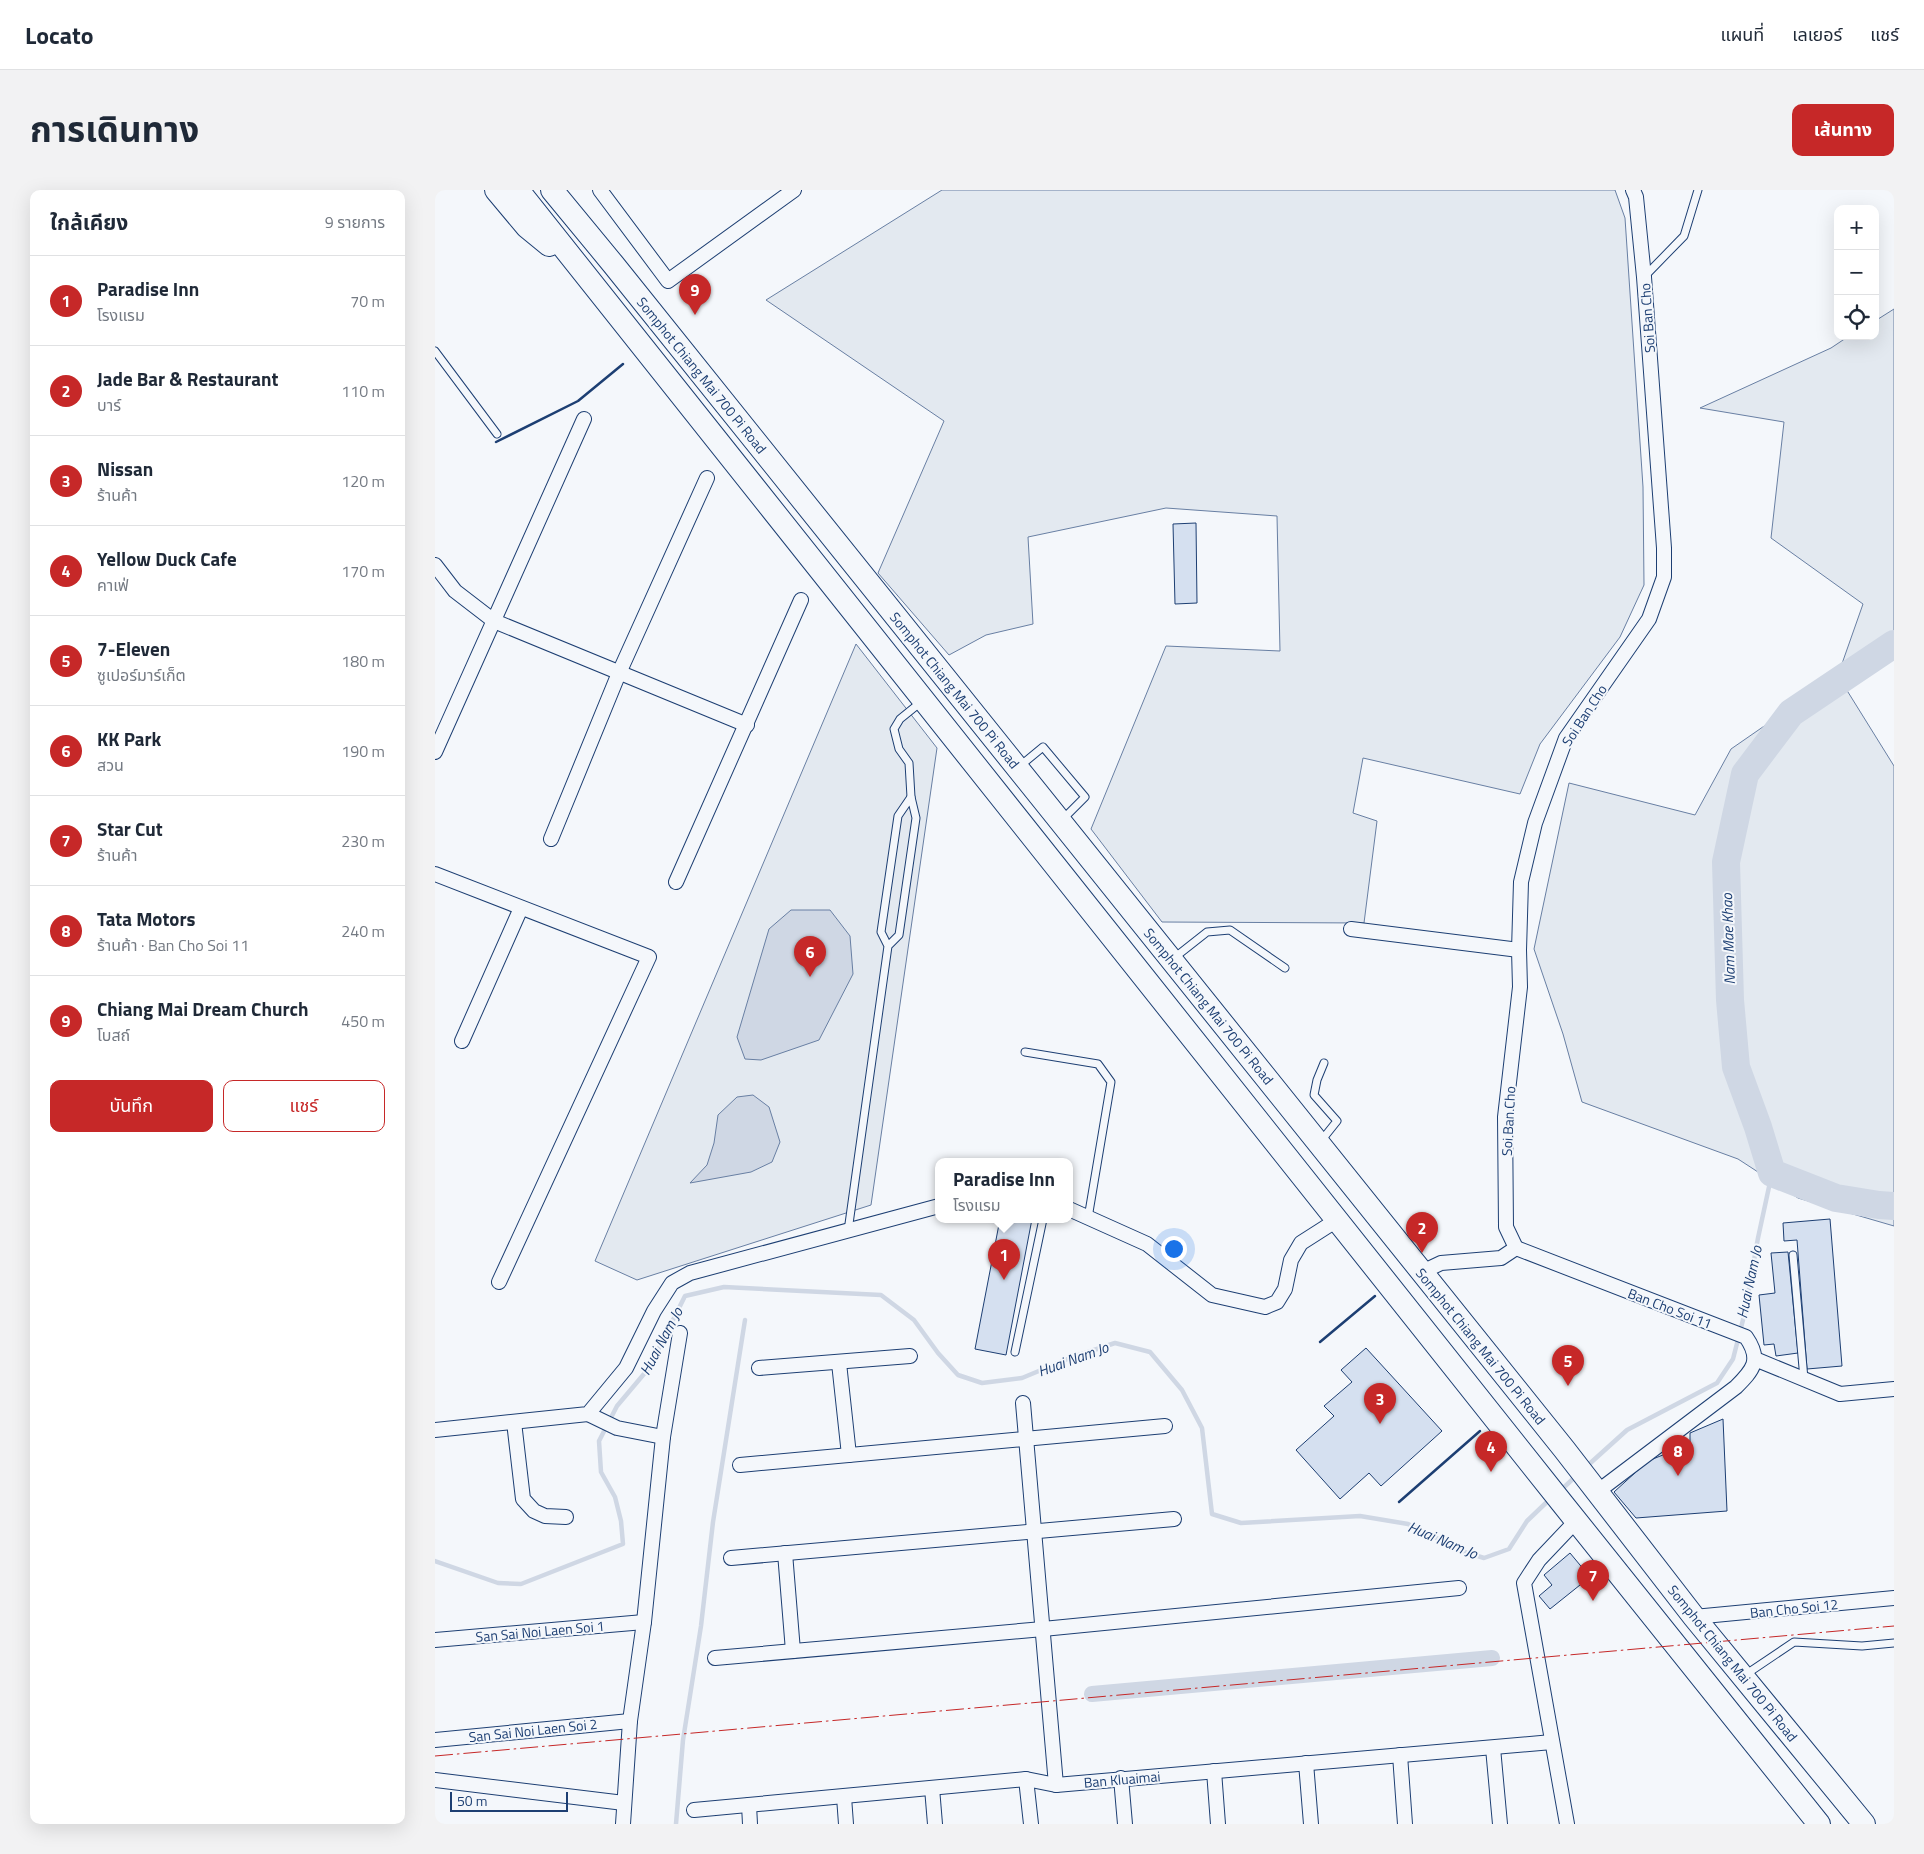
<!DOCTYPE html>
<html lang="th">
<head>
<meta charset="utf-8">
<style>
  :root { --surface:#fff; --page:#f2f2f3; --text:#1f2937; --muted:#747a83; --line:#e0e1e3; --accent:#c62828 }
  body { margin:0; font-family:"Titillium Web","Noto Sans Thai",sans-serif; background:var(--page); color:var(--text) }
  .controls { position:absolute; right:15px; top:15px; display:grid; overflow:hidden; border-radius:10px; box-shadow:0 5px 20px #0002 }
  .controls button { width:45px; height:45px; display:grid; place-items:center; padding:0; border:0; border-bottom:1px solid var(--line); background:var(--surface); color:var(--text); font:25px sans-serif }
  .scale { position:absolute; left:15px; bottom:12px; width:118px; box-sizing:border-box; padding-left:5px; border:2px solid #1d3f73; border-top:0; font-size:14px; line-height:18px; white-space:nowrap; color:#1d3f73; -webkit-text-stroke:4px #f4f7fb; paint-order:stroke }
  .you { position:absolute; left:738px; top:1058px; width:18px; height:18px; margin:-12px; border:4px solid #fff; border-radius:50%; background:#1a73e8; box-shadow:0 0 0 8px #1a73e833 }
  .badge { display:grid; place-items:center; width:32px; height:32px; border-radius:50%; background:var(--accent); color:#fff; font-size:16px; font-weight:700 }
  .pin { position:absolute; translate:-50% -41px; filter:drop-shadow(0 1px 2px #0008) }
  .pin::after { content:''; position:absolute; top:26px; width:18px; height:15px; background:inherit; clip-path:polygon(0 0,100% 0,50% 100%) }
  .popup { position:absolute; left:500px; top:968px; width:138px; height:65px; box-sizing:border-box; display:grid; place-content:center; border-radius:10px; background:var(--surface); filter:drop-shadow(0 1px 4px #0005); font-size:16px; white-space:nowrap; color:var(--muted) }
  .popup b { font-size:19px; color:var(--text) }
  .popup::after { content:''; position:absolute; left:50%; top:100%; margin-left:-10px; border:10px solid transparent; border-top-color:var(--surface) }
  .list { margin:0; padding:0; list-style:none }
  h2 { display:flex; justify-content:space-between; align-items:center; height:65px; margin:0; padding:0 20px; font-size:21px }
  h2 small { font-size:16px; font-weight:400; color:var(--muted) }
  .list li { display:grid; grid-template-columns:32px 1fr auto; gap:15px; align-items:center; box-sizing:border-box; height:90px; padding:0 20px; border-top:1px solid var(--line) }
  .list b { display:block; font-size:19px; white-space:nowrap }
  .list p { margin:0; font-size:16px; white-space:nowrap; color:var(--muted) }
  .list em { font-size:16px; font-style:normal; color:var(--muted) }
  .actions { display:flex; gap:10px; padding:15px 20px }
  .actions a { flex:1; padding:11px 0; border:1px solid var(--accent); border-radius:10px; text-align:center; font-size:18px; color:var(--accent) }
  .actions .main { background:var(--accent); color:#fff }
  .icon { flex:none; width:28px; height:28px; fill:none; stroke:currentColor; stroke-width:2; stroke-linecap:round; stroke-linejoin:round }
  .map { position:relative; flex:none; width:1459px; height:1634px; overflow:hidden; border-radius:10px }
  header { display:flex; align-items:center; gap:30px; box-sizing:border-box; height:70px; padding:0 25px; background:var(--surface); border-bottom:1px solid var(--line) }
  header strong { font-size:24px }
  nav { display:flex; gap:28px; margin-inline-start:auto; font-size:18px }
  .intro { display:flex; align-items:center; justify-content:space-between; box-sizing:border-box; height:120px; padding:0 30px }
  h1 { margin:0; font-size:35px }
  .button { padding:12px 22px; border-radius:10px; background:var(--accent); color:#fff; font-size:18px; font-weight:700 }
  main { display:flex; gap:30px; padding:0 30px }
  aside { flex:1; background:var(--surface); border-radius:10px; box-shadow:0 5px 20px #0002 }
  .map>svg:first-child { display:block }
  .green { fill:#e3e9f0; stroke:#687fa3 }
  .water { fill:#cfd7e4; stroke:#687fa3 }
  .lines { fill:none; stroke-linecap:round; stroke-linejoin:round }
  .stream { stroke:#cfd7e4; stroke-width:4.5 }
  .canal { stroke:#cfd7e4; stroke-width:16 }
  .river { stroke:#cfd7e4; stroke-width:28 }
  .building { fill:#d5e0f0; stroke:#1d3f73 }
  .lane-casing { stroke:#1d3f73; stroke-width:9 }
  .street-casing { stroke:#1d3f73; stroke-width:16 }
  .primary-casing { stroke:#1d3f73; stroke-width:24 }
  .lane { stroke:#f4f7fb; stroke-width:7 }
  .street { stroke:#f4f7fb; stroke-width:14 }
  .primary { stroke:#f4f7fb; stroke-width:22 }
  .wall { stroke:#1d3f73; stroke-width:2.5 }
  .power { stroke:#c62828; stroke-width:1; stroke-dasharray:18 4 2.5 4; stroke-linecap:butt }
  .labels { text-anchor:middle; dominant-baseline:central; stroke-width:4; stroke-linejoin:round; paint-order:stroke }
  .street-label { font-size:14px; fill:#1d3f73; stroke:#f4f7fb }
  .water-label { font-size:15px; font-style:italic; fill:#1d3f73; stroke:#f4f7fb }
</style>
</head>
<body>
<header>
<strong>Locato</strong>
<nav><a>แผนที่</a><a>เลเยอร์</a><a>แชร์</a></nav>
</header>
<div class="intro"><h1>การเดินทาง</h1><a class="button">เส้นทาง</a></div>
<main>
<aside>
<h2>ใกล้เคียง<small>9 รายการ</small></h2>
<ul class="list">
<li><span class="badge">1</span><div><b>Paradise Inn</b><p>โรงแรม</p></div><em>70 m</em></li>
<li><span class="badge">2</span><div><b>Jade Bar &amp; Restaurant</b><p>บาร์</p></div><em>110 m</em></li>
<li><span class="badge">3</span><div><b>Nissan</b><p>ร้านค้า</p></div><em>120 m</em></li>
<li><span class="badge">4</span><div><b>Yellow Duck Cafe</b><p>คาเฟ่</p></div><em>170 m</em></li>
<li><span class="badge">5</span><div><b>7-Eleven</b><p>ซูเปอร์มาร์เก็ต</p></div><em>180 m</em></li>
<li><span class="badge">6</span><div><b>KK Park</b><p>สวน</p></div><em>190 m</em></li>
<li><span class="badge">7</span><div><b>Star Cut</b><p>ร้านค้า</p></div><em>230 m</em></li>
<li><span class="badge">8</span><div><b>Tata Motors</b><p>ร้านค้า · Ban Cho Soi 11</p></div><em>240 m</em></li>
<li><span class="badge">9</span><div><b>Chiang Mai Dream Church</b><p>โบสถ์</p></div><em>450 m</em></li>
</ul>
<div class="actions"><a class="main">บันทึก</a><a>แชร์</a></div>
</aside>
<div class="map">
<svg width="1459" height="1634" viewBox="0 0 1459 1634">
  <rect width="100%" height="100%" fill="#f4f7fb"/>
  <g class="green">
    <path d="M507,0H1180L1190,28L1208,297L1209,395L1185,447L1105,554L1085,604L928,568L918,623L942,631L929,733L727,732L656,639L731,456L845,461L842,326L731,318L593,347L598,434L551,445L514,465L443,383L509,231L331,110Z"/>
    <path d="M1459,119V466L1403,486L1459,576V1036L1363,1008L1303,969L1147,912L1128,844L1099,759L1134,593L1260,625L1296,559L1403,485L1428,414L1336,348L1349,232L1265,218L1396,158L1414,146H1440V131Z"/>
    <path d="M421,454L502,558L436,1015L202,1090L160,1071Z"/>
  </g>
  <g class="water">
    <path d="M356,720H395L415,746L418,784L384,850L326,870L310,869L302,847L334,739Z"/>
    <path d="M318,905L334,917L345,952L337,972L316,982L255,993L272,975L279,953L283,925L302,907Z"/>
  </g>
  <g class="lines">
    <g class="stream">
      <path d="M1151,1277L1192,1240L1282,1193L1298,1169L1309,1126L1323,1048L1337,983"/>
      <path d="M1125,1301L1141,1286"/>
      <path d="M0,1371L63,1393L86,1394L188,1354L186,1331L180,1307L166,1282L164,1251L182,1216L214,1178L250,1106L289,1097L446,1105L479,1130L503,1163L523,1185L547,1193L587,1188L635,1168L680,1153L715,1162L747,1200L767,1238L777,1324L806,1333L925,1326L973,1334L1030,1362L1049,1368L1074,1359L1092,1331L1115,1309"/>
      <path d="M241,1634L248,1550L266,1436L278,1332L310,1130"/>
    </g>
    <path class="canal" d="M657,1504L1057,1468"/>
    <path class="river" d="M1459,454L1356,523L1310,584L1291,672L1295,810L1301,877L1323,937L1337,983L1401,1008L1444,1015L1459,1016"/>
  </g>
  <g class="building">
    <path d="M761,333L762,413L740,414L738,334Z"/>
    <path d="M565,1029H597L571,1165L540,1159Z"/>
    <path d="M1395,1029L1407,1176L1372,1179L1362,1050L1349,1051L1348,1033Z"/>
    <path d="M1353,1062L1363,1163L1341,1166L1339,1154L1329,1155L1324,1105L1340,1103L1336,1063Z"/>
    <path d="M931,1158L1007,1241L946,1296L934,1283L905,1309L861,1260L899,1226L889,1216L917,1192L906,1180Z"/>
    <path d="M1288,1229L1292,1321L1201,1328L1179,1302L1213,1271L1255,1254V1243Z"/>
    <path d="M1135,1363L1155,1387L1115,1419L1104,1406L1117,1395L1109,1385Z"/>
  </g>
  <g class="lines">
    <defs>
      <g id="lane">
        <path d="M1209,87L1249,46L1263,0"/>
        <path d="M0,161L62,244"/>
        <path d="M585,576L608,557L650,607L628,629"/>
        <path d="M476,607L474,573L464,559L459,539L465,529L486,512"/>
        <path d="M739,768L772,742L795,740L850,778"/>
        <path d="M590,862L663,874L676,892L653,1028"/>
        <path d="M886,951L902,931L879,905L882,890L889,873"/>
        <path d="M413,1041L453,756L464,745L481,628L476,607L463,626L446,742L453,756"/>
        <path d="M1358,1065L1369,1189"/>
        <path d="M580,1162L608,1029"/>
        <path d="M1310,1485L1359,1452L1427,1456L1459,1453"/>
      </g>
      <g id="street">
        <path d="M165,0L233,91L359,0"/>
        <path d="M0,375L20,401L59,431L312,535"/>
        <path d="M0,562L149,229"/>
        <path d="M116,649L184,483L272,288"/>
        <path d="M0,684L214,767L64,1092"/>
        <path d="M241,692L366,410"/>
        <path d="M916,739L1084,760"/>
        <path d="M27,851L86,718"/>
        <path d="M634,1019L712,1054L777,1105L830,1117L842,1112L850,1099L856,1070L866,1053L902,1030"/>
        <path d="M1081,1058L1071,1037L1070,927L1085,797L1084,760L1086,692L1100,633L1131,548L1214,429L1229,387V358L1209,87L1201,7L1198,0"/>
        <path d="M1081,1058L1311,1147C1327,1170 1318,1180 1301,1197L1162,1302"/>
        <path d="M987,1082L1006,1073L1066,1068L1081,1058"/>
        <path d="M1320,1169L1405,1204L1459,1199"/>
        <path d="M404,1173L414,1265"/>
        <path d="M324,1178L475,1166"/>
        <path d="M588,1213L621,1595"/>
        <path d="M153,1224L182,1238L228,1247"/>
        <path d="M79,1232L88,1309L99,1321L110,1326L131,1327"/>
        <path d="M0,1240L153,1224L191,1178L219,1121L237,1093L255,1083L504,1016"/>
        <path d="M305,1275L730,1236"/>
        <path d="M350,1363L358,1461"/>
        <path d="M296,1368L739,1329"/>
        <path d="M1259,1427L1459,1408"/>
        <path d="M0,1450L209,1432"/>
        <path d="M280,1468L608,1439L1024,1398"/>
        <path d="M0,1550L195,1531"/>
        <path d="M1058,1558L1065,1634"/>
        <path d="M965,1565L970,1634"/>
        <path d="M871,1573L876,1634"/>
        <path d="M779,1581L783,1634"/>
        <path d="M686,1588L690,1634"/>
        <path d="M591,1589L596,1634"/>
        <path d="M0,1590L189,1613"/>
        <path d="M497,1598L500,1634"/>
        <path d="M409,1607L411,1634"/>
        <path d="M314,1615L315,1634"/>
        <path d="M259,1620L591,1589L621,1595L1117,1552"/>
        <path d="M188,1634L195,1531L209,1432L228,1247L245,1143"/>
        <path d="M1132,1634L1089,1393L1104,1370L1141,1331"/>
      </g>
      <g id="primary">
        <path d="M61,0L92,37L114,55"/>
        <path d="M83,0L1127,1313L1384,1634"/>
        <path d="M117,0L178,74L1129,1259L1259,1427L1429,1634"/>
      </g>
    </defs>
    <use href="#lane" class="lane-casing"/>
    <use href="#street" class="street-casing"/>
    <use href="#primary" class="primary-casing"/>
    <use href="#lane" class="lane"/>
    <use href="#street" class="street"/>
    <use href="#primary" class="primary"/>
    <g class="wall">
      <path d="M61,252L143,211L188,174"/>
      <path d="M885,1152L940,1106"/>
      <path d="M964,1312L1045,1241"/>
    </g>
    <path class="power" d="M0,1566L1459,1436"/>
  </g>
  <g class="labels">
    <g class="street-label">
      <text transform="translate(1212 128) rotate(-94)">Soi Ban Cho</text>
      <text transform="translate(267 185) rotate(51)">Somphot Chiang Mai 700 Pi Road</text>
      <text transform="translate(520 500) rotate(51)">Somphot Chiang Mai 700 Pi Road</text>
      <text transform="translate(1149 525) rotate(-57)">Soi Ban Cho</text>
      <text transform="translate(774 816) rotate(51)">Somphot Chiang Mai 700 Pi Road</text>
      <text transform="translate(1073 931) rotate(-87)">Soi Ban Cho</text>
      <text transform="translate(1235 1118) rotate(21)">Ban Cho Soi 11</text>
      <text transform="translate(1046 1156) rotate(51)">Somphot Chiang Mai 700 Pi Road</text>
      <text transform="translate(1359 1418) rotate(-6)">Ban Cho Soi 12</text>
      <text transform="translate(105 1441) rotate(-5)">San Sai Noi Laen Soi 1</text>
      <text transform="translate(1298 1473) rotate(51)">Somphot Chiang Mai 700 Pi Road</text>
      <text transform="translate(98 1540) rotate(-6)">San Sai Noi Laen Soi 2</text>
      <text transform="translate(687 1589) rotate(-5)">Ban Kluaimai</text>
    </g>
    <g class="water-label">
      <text transform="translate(1293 749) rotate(-92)">Nam Mae Khao</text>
      <text transform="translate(1314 1092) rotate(-78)">Huai Nam Jo</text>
      <text transform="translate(226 1151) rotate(-62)">Huai Nam Jo</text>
      <text transform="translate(638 1169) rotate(-20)">Huai Nam Jo</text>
      <text transform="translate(1008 1350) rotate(23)">Huai Nam Jo</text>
    </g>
  </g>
</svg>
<div class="controls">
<button>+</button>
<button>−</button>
<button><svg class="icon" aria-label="locate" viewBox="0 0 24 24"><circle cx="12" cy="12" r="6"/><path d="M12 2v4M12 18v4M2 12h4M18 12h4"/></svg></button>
</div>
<div class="scale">50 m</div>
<div class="you"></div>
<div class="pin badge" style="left:569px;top:1090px">1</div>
<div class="popup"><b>Paradise Inn</b>โรงแรม</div>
<div class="pin badge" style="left:987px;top:1063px">2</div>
<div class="pin badge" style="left:945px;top:1234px">3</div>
<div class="pin badge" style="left:1056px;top:1282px">4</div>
<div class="pin badge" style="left:1133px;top:1196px">5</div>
<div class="pin badge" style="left:375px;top:787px">6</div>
<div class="pin badge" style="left:1158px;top:1411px">7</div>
<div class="pin badge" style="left:1243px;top:1286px">8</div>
<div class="pin badge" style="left:260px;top:125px">9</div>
</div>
</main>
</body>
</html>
